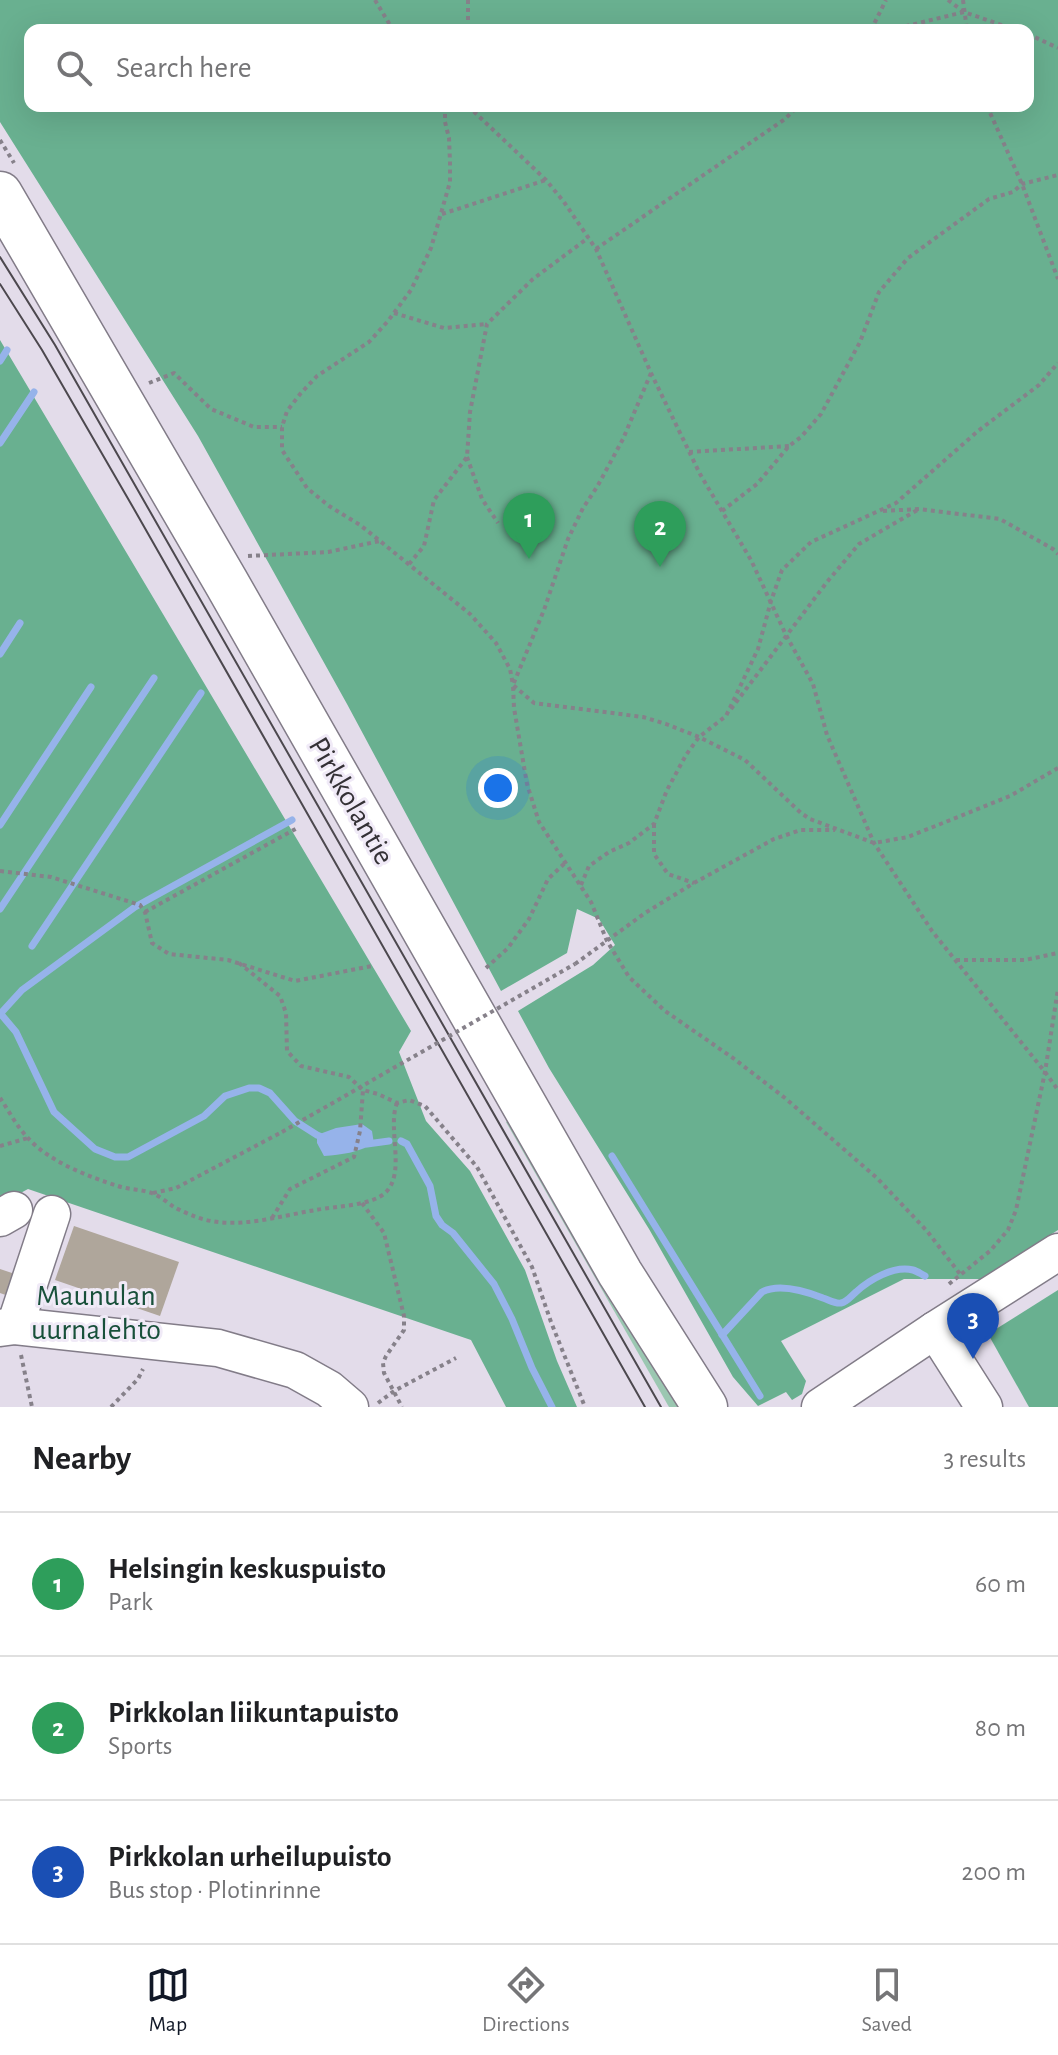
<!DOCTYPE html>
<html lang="en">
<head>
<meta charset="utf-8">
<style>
  :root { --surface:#fff; --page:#f6f6f6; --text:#202124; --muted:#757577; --line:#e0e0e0; --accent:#111827 }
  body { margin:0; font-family:"Alegreya Sans",sans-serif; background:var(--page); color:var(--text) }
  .you { position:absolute; left:498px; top:788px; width:28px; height:28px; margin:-20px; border:6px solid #fff; border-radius:50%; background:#1a73e8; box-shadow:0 0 0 12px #1a73e833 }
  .badge { display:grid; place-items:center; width:52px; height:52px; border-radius:50%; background:var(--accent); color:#fff; font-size:26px; font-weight:700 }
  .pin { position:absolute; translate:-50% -66px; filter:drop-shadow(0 2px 4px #0008) }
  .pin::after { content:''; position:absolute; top:42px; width:28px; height:24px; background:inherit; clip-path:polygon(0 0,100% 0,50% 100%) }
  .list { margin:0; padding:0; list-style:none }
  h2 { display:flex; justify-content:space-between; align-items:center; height:104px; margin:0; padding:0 32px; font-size:34px }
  h2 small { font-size:26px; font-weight:400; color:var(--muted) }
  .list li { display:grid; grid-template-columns:52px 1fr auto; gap:24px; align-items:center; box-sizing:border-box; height:144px; padding:0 32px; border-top:2px solid var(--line) }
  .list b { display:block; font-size:30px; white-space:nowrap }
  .list p { margin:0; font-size:26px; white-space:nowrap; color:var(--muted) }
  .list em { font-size:26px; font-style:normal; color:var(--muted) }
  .icon { flex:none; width:44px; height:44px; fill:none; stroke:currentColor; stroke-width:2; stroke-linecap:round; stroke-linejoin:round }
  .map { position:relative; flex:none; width:1058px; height:1407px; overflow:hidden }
  .search { position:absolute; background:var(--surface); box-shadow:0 8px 32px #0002; left:24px; right:24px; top:24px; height:88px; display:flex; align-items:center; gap:20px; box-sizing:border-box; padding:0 28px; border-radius:16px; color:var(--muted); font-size:30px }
  .sheet { height:536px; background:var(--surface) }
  nav { display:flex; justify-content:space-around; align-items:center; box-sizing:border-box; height:112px; border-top:2px solid var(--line); background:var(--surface); font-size:22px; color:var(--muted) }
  nav a { display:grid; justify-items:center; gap:4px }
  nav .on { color:var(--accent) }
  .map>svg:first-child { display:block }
  .green { fill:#9bc7b1 }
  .forest { fill:#69b090; fill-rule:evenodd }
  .water { fill:#96b3ea }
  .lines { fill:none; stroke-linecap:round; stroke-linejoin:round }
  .stream { stroke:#96b3ea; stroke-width:7 }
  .building { fill:#afa69b }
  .minor-casing { stroke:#827c88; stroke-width:39 }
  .major-casing { stroke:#827c88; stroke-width:47 }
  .path { stroke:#86818a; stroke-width:4; stroke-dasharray:4 4; stroke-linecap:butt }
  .minor { stroke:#fff; stroke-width:36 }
  .major { stroke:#fff; stroke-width:44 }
  .tram { stroke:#4c484e; stroke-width:2 }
  .path-bridge { stroke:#86818a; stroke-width:4; stroke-dasharray:4 4; stroke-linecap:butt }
  .labels { text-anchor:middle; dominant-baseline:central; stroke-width:6; stroke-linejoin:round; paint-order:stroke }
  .street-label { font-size:30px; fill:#343136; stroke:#f0eaf7 }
  .park-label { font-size:30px; fill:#18503a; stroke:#f0eaf7 }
</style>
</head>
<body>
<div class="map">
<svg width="1058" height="1407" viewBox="0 0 1058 1407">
  <rect width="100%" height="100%" fill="#e3dcea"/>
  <path class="green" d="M517,1115L691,1407H669L506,1122Z"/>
  <g class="forest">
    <path d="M0,0H1058V1230L981,1279H904L781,1341L806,1381L802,1394L792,1400L786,1392L758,1406L733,1377L649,1229L549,1068L518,1011L593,965L615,945L599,919L577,909L567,953L501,991L347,704L198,436L0,122ZM30,30H1028V106H30Z"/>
    <path d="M0,340L411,1031L399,1052L426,1121L470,1171L525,1270L557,1361L577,1407H506L471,1340L28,1189L0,1204Z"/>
    <path d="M1058,1290V1407H1029L988,1334Z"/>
  </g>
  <path class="water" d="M362,1124L372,1131L374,1144C358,1152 342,1155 324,1156L317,1143V1135L336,1128Z"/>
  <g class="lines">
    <g class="stream">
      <path d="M0,361L7,350"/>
      <path d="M0,443L34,392"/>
      <path d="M0,654L20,623"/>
      <path d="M0,825L91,687"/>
      <path d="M0,909L154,678"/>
      <path d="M32,946L201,693"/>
      <path d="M0,1013L16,1032L54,1112L95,1149L115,1157H128L204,1116L225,1096L249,1088H259L270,1093L295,1121L317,1135L324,1138"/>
      <path d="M1,1013L22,990L135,907L292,820"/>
      <path d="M401,1141L407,1144L430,1186L436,1216L442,1225L453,1233L494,1284L512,1319L532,1368L552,1407"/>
      <path d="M367,1144L389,1141"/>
      <path d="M612,1156L760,1396"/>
      <path d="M722,1335L762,1292C779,1283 805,1291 823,1298C829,1300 835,1304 841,1303C847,1302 851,1296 856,1292C869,1280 894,1265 913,1270C917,1271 921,1274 925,1276"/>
    </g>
  </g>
  <g class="building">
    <path d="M74,1226L179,1262L160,1316L55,1280Z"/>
    <path d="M0,1269L24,1277L17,1299L0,1293Z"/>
  </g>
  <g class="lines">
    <defs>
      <g id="minor">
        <path d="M0,1218L14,1210"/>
        <path d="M15,1326L52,1214"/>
        <path d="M0,1328L15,1326L218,1348L295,1370L329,1389L350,1407"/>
        <path d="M935,1330L984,1407"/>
        <path d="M820,1407L935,1330L1058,1252"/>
      </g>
      <path id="major" d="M0,194L226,582L620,1273L705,1407"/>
    </defs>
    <use href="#minor" class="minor-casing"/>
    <use href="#major" class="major-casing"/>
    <g class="path">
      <path d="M375,0L393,30"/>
      <path d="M468,0V30"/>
      <path d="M948,0L964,12L1016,30"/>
      <path d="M963,0L967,30"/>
      <path d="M871,30L886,0"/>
      <path d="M890,30L964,12"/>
      <path d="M1028,34L1058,48"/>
      <path d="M445,106V122L449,138L450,162V182L431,248L411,290L388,321L369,342L317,376L301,393L287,411L282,427V450L307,488L329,506L360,525L380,541L470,614L496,643L510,669L513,685L534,703L643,717L666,724L699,737L745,760L801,813L810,819L874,843L908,837L1010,796L1058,768"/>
      <path d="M468,106L546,180L564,202L596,249L651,373L700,474L751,560L786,635L813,684L827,735L874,843L932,931L1045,1072L1058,1090"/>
      <path d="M987,106L1022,184L1058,279"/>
      <path d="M0,140L14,163"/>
      <path d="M442,214L546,180"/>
      <path d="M596,249L785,119L798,106"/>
      <path d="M394,313L444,328L487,324"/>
      <path d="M651,373L623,439L597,487L583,508L568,539L544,610L513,685L514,708L527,784L539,822L591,902L607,941L629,977L665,1011L733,1058L785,1098L877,1178L927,1231L960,1274"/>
      <path d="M149,383L174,373L211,409L254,427H282"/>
      <path d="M689,452L789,446"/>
      <path d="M467,457L482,499L498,523"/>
      <path d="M722,511L757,484L789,446L801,437L821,414L860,342L879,292L908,258L989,199L1013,192L1022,184L1058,175"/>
      <path d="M883,511L919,509L1000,519L1053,549L1058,554"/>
      <path d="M248,556L328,552L380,541"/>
      <path d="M409,564L424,546L434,500L467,457L470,412L487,324L533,279L588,238"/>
      <path d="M731,709L827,582L859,544L919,509"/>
      <path d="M654,824V854L668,874L694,883"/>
      <path d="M0,871L51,877L140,905L145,912L152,943L169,954L228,960L295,981L372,966"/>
      <path d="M581,885L589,866L609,852L629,843L654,824L667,790L686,755L699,737L726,716L758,649L771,601L782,570L811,542L896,503L978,431L1039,385L1058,363"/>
      <path d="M145,912L299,827"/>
      <path d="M956,960H1025L1058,953"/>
      <path d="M239,963L280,996L286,1013L287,1051L301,1066L349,1077L363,1090L378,1094L397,1103L409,1100L425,1106L477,1167L532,1267L551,1322L585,1407"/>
      <path d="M575,964L645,913L694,883L774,839L801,830H835"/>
      <path d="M486,968L508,948L529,919L548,879L565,863"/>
      <path d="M0,1098C9,1111 17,1127 28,1138C48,1161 89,1177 118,1186C129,1190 143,1189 154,1194C161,1197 168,1203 174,1207C181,1211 189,1214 196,1217C235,1231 278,1216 316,1210C336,1206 372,1206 386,1192C406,1172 387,1128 397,1103"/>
      <path d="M0,1146L28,1138"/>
      <path d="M153,1193L176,1188L282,1132"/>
      <path d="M362,1203L384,1233L404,1316V1330L386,1356L383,1363L384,1373L402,1407"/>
      <path d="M272,1218L290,1189L354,1157L360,1131L363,1090"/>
      <path d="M949,1284L990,1251L1008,1230L1016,1210L1045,1072L1058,989"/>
      <path d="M21,1355L32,1407"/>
      <path d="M378,1403L394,1391L456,1358"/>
      <path d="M111,1407L138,1379L143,1369"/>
    </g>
    <use href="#minor" class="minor"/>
    <use href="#major" class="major"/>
    <g class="tram">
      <path d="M0,257L55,345L661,1407"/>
      <path d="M0,284L42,350L134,509L645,1407"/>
    </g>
    <path class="path-bridge" d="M282,1132L575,964"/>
  </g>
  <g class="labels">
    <g class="street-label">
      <text transform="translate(351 801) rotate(60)">Pirkkolantie</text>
    </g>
    <g class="park-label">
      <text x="96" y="1296">Maunulan<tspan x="96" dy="34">uurnalehto</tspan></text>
    </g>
  </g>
</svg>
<div class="you"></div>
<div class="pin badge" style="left:529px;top:559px;background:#2e9e5b">1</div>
<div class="pin badge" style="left:660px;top:567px;background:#2e9e5b">2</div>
<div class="pin badge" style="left:973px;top:1359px;background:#1a4fb4">3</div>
<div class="search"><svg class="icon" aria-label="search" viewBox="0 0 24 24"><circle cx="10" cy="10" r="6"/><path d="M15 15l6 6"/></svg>Search here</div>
</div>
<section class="sheet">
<h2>Nearby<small>3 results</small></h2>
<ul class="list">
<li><span class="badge" style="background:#2e9e5b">1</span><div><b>Helsingin keskuspuisto</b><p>Park</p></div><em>60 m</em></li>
<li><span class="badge" style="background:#2e9e5b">2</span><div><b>Pirkkolan liikuntapuisto</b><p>Sports</p></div><em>80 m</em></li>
<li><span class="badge" style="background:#1a4fb4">3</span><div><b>Pirkkolan urheilupuisto</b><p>Bus stop · Plotinrinne</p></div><em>200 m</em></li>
</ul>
</section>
<nav>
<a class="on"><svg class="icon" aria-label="map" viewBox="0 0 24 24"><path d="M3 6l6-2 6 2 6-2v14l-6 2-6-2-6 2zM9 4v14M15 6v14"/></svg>Map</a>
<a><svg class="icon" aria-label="directions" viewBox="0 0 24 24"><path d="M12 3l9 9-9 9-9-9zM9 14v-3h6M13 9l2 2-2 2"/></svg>Directions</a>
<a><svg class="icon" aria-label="saved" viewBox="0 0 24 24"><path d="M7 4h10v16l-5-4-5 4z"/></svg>Saved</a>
</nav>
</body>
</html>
